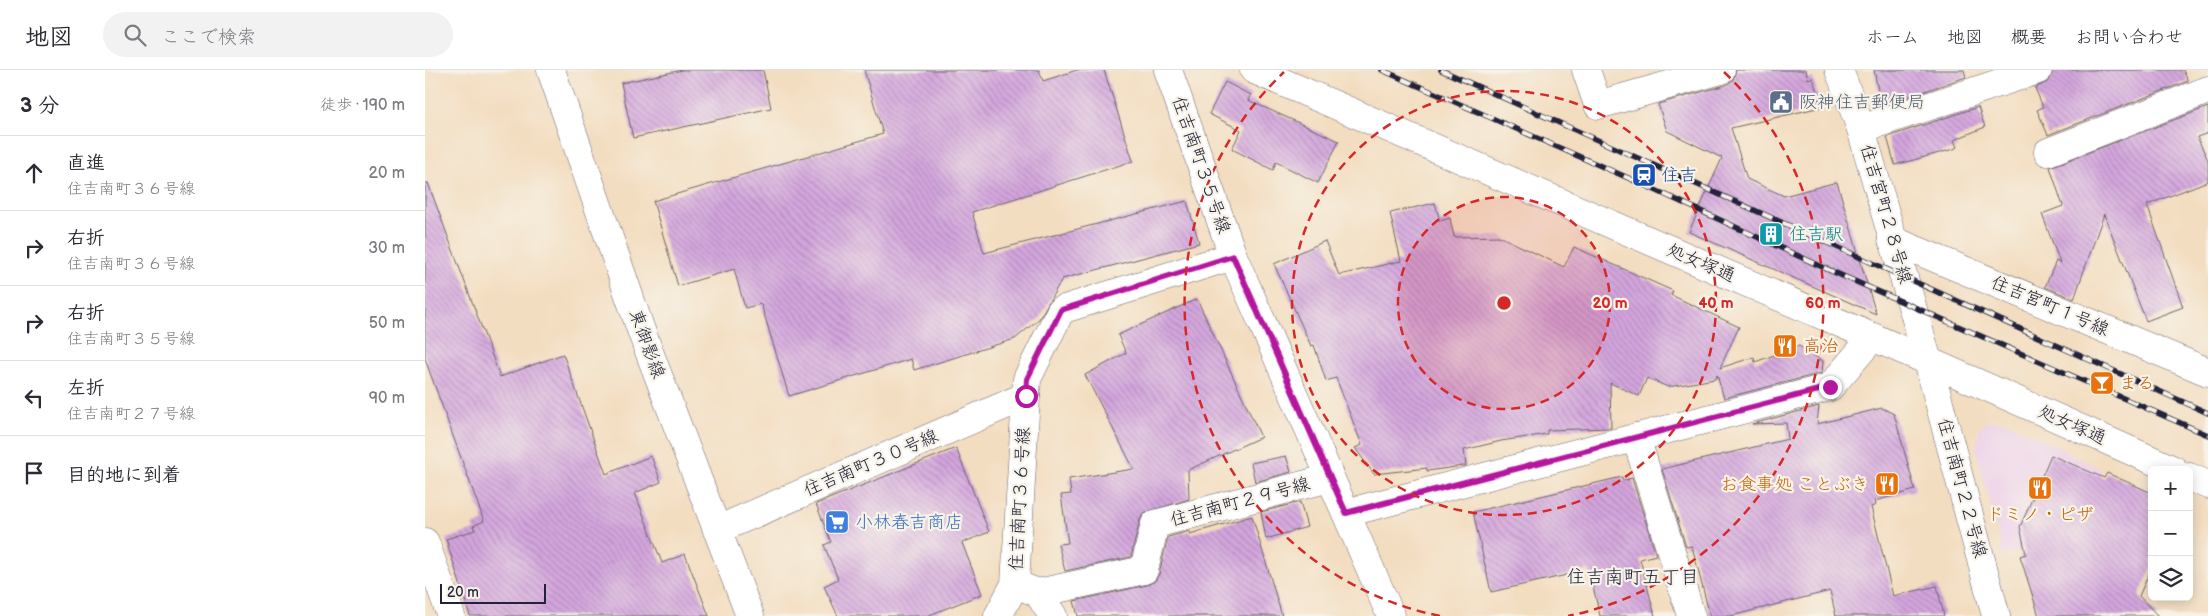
<!DOCTYPE html>
<html lang="ja">
<head>
<meta charset="utf-8">
<style>
  :root { --surface:#fff; --page:#f2f2f3; --text:#2b2b33; --muted:#7c7c81; --line:#e1e1e2 }
  body { margin:0; font-family:"Balsamiq Sans","Klee One",sans-serif; background:var(--page); color:var(--text) }
  .controls { position:absolute; right:15px; bottom:15px; display:grid; overflow:hidden; border-radius:8px; box-shadow:0 2px 12px #0003 }
  .controls button { width:45px; height:45px; display:grid; place-items:center; padding:0; border:0; border-bottom:1px solid var(--line); background:var(--surface); color:var(--text); font:25px sans-serif }
  .scale { position:absolute; left:15px; bottom:12px; width:106px; box-sizing:border-box; padding-left:5px; border:2px solid #22223b; border-top:0; font-size:14px; line-height:18px; white-space:nowrap; color:#22223b; -webkit-text-stroke:4px #f7f3e8; paint-order:stroke }
  .stop { position:absolute; width:15px; height:15px; margin:-11px; border:4px solid #b5179e; border-radius:50%; background:#fff }
  .stop.end { background:#b5179e; border-color:#fff; box-shadow:0 1px 5px #0008 }
  .list { margin:0; padding:0; list-style:none }
  h2 { display:flex; justify-content:space-between; align-items:center; height:65px; margin:0; padding:0 20px; font-size:21px }
  h2 small { font-size:16px; font-weight:400; color:var(--muted) }
  .list li { display:grid; grid-template-columns:32px 1fr auto; gap:15px; align-items:center; box-sizing:border-box; height:75px; padding:0 20px; border-top:1px solid var(--line) }
  .list b { display:block; font-size:19px; white-space:nowrap }
  .list p { margin:0; font-size:16px; white-space:nowrap; color:var(--muted) }
  .list em { font-size:16px; font-style:normal; color:var(--muted) }
  .icon { flex:none; width:28px; height:28px; fill:none; stroke:currentColor; stroke-width:2; stroke-linecap:round; stroke-linejoin:round }
  .map { position:relative; flex:none; width:1783px; height:546px; overflow:hidden }
  header { display:flex; align-items:center; gap:30px; box-sizing:border-box; height:70px; padding:0 25px; background:var(--surface); border-bottom:1px solid var(--line) }
  header strong { font-size:24px }
  nav { display:flex; gap:28px; margin-inline-start:auto; font-size:18px }
  .search { width:350px; height:45px; background:var(--page); display:flex; align-items:center; gap:12px; box-sizing:border-box; padding:0 18px; border-radius:28px; color:var(--muted); font-size:19px }
  main { display:flex }
  aside { flex:1; background:var(--surface) }
  .map>svg:first-child { display:block }
  .built { fill:#edd1e9 }
  .building { fill:url(#building-back-hatch) }
  .lines { fill:none; stroke-linecap:round; stroke-linejoin:round }
  .minor-casing { stroke:#6b636a; stroke-width:29 }
  .minor { stroke:#fff; stroke-width:28 }
  .rail-casing { stroke:#22223b; stroke-width:5.5 }
  .rail { stroke:#f7f3e8; stroke-width:4; stroke-dasharray:11; stroke-linecap:butt }
  .route { stroke:#b5179e; stroke-width:6 }
  .ring { fill:none; stroke:#d62828; stroke-width:2.5; stroke-dasharray:9 6 }
  .labels { text-anchor:middle; dominant-baseline:central; stroke-width:4.5; stroke-linejoin:round; paint-order:stroke }
  .service-label { font-size:18px; fill:#4e5e75; stroke:#f7f3e8; text-anchor:start }
  .street-label { font-size:18px; fill:#22223b; stroke:#f7f3e8 }
  .transit-label { font-size:18px; fill:#164399; stroke:#f7f3e8; text-anchor:start }
  .culture-label { font-size:18px; fill:#0d838f; stroke:#f7f3e8; text-anchor:start }
  .food-label { font-size:18px; fill:#c56008; stroke:#f7f3e8; text-anchor:start }
  .shop-label { font-size:18px; fill:#366cbe; stroke:#f7f3e8; text-anchor:start }
  .neighbourhood-label { font-size:19px; fill:#22223b; stroke:#f7f3e8 }
  .centre { fill:#d62828; stroke:#f7f3e8; stroke-width:2.5 }
  .ring-label { font-size:15px; text-anchor:middle; font-weight:bold; fill:#d62828; stroke:#f7f3e8; stroke-width:4.5; stroke-linejoin:round; paint-order:stroke }
</style>
</head>
<body>
<header>
<strong>地図</strong>
<div class="search"><svg class="icon" aria-label="search" viewBox="0 0 24 24"><circle cx="10" cy="10" r="6"/><path d="M15 15l6 6"/></svg>ここで検索</div>
<nav><a>ホーム</a><a>地図</a><a>概要</a><a>お問い合わせ</a></nav>
</header>
<main>
<aside>
<h2>3 分<small>徒歩 · 190 m</small></h2>
<ul class="list">
<li><svg class="icon" aria-label="ahead" viewBox="0 0 24 24"><path d="M12 20V5M6 11l6-6 6 6"/></svg><div><b>直進</b><p>住吉南町３６号線</p></div><em>20 m</em></li>
<li><svg class="icon" aria-label="right" viewBox="0 0 24 24"><path d="M7 20v-9h11M14 6l5 5-5 5"/></svg><div><b>右折</b><p>住吉南町３６号線</p></div><em>30 m</em></li>
<li><svg class="icon" aria-label="right" viewBox="0 0 24 24"><path d="M7 20v-9h11M14 6l5 5-5 5"/></svg><div><b>右折</b><p>住吉南町３５号線</p></div><em>50 m</em></li>
<li><svg class="icon" aria-label="left" viewBox="0 0 24 24"><path d="M17 20v-9H6M10 6l-5 5 5 5"/></svg><div><b>左折</b><p>住吉南町２７号線</p></div><em>90 m</em></li>
<li><svg class="icon" aria-label="arrive" viewBox="0 0 24 24"><path d="M6 21V4h12l-3 4 3 4H6"/></svg><div><b>目的地に到着</b></div></li>
</ul>
</aside>
<div class="map">
<svg width="1783" height="546" viewBox="0 0 1783 546">
  <defs>
    <pattern id="building-back-hatch" width="6" height="6" patternUnits="userSpaceOnUse" patternTransform="scale(1.25)"><rect width="6" height="6" fill="#d4a6de"/><path d="M-1 5l2 2M0 0l6 6M5-1l2 2" fill="none" stroke="#ac87b5"/></pattern>
  </defs>
  <rect width="100%" height="100%" fill="#f7f3e8"/>
  <filter id="ink" filterUnits="userSpaceOnUse"><feTurbulence type="fractalNoise" baseFrequency=".02" numOctaves="2"/><feDisplacementMap in="SourceGraphic" scale="10" xChannelSelector="R" yChannelSelector="G"/><feConvolveMatrix kernelMatrix="1 2 1 2 8 2 1 2 1" color-interpolation-filters="sRGB"/></filter>
  <filter id="wash" filterUnits="userSpaceOnUse"><feTurbulence type="fractalNoise" baseFrequency=".0096" numOctaves="4" result="noise"/><feDisplacementMap in="SourceGraphic" scale="20" xChannelSelector="R" yChannelSelector="G"/><feGaussianBlur stdDeviation="1.12" result="paint"/><feColorMatrix in="noise" values="0 0 0 0 0 0 0 0 0 0 0 0 0 0 0 0 0 1.4 0 .05"/><feComposite in="paint" operator="in"/></filter>
  <g filter="url(#wash)">
    <rect width="100%" height="100%" fill="#f3ddc0"/>
    <path class="built" d="M1563,351L1581,352L1677,400L1649,461L1597,480L1578,484L1551,378L1554,359Z"/>
    <g id="blocks">
      <g class="building">
        <path d="M257,0H338L346,38L208,68L196,13Z"/>
        <path d="M439,0H614L618,11L652,0H679L708,91L547,142L559,183L762,131L774,173L637,209L614,249L590,269L489,300L486,289L364,326L336,234L320,238L309,199L253,216L228,131L458,64Z"/>
        <path d="M1311,0H1381L1383,9L1388,8L1396,37L1306,58L1322,109L1359,126L1412,112L1451,244L1264,162L1297,88L1242,61L1233,34L1301,15L1308,10Z"/>
        <path d="M1449,0H1539L1541,7L1456,36Z"/>
        <path d="M1628,0H1758L1763,11L1623,65L1612,40L1618,37L1610,18L1624,11Z"/>
        <path d="M800,12L826,25L823,30L914,71L893,113L851,92L848,100L807,79L816,60L784,44Z"/>
        <path d="M1553,37L1560,57L1529,70L1532,77L1529,79L1470,95L1462,67Z"/>
        <path d="M1783,37V63L1772,67L1783,90V111L1722,135L1758,237L1721,251L1679,144L1649,229L1620,217L1631,191L1635,193L1617,144L1638,136L1625,97Z"/>
        <path d="M0,113H3L75,307L138,284L181,404L226,386L236,412L210,423L237,493L260,484L284,546H45L21,469L50,460L48,456L59,451L0,289Z"/>
        <path d="M1010,133L1015,151L1025,148L1029,167L1074,166L1139,197L1149,177L1248,221L1246,225L1314,257L1295,298L1329,287L1330,292L1374,276L1398,291L1397,303L1299,328L1292,305L1290,309L1243,317L1222,308L1214,326L1185,313L1186,358L1122,360V364L1076,371L1039,380L1041,396H1038L1002,401V398L949,404L930,378L937,375L911,308L901,311L889,275L886,276L849,194L900,171L914,205L976,191L965,143Z"/>
        <path d="M772,229L836,367L763,400L764,429L719,443L715,450L706,487L640,501L633,474L643,473L636,425L646,424L644,409L709,399L660,305L701,283L693,265Z"/>
        <path d="M1394,336L1392,354L1457,338L1469,344L1490,420L1450,431L1451,435L1446,437L1468,526L1512,516L1519,546H1411L1405,521L1306,546H1285L1267,476L1261,477L1237,399L1363,369L1361,353L1327,354Z"/>
        <path d="M531,378L564,462L537,473L557,524L502,546H413L399,516L413,509L399,475L406,472L391,434Z"/>
        <path d="M1626,385L1679,408L1682,403L1727,423V497L1714,526L1733,546H1614L1595,486L1601,484L1595,457Z"/>
        <path d="M861,386L866,402L830,412L826,393Z"/>
        <path d="M1197,407L1198,411L1207,408L1231,485L1215,489L1230,546H1175L1164,500L1066,522L1048,442Z"/>
        <path d="M875,432L882,457L841,469L836,442Z"/>
        <path d="M827,446L857,546H653L649,531L722,515L730,511L734,504L743,467L765,461V464Z"/>
      </g>
    </g>
  </g>
  <g filter="url(#ink)">
    <use href="#blocks" fill-opacity="0" stroke="#6b636a" stroke-width="1"/>
    <g class="lines">
      <defs>
        <g id="minor">
          <path d="M126,0L217,263L325,546"/>
          <path d="M743,0L808,186L966,546"/>
          <path d="M829,0L1503,291L1749,400"/>
          <path d="M1161,0L1173,35L1296,0"/>
          <path d="M1414,0L1436,59L1503,291L1571,546"/>
          <path d="M1436,59L1613,0"/>
          <path d="M1623,82L1783,20"/>
          <path d="M1467,170L1783,302"/>
          <path d="M1211,367L1266,546"/>
          <path d="M1764,407L1783,415"/>
          <path d="M921,443L1405,317L1448,267"/>
          <path d="M292,460L601,326"/>
          <path d="M0,472L26,546"/>
          <path d="M613,523L719,500L730,454L905,408"/>
          <path d="M573,546L590,514"/>
          <path d="M628,546L613,523L590,514L602,309L636,240L808,186"/>
        </g>
      </defs>
      <use href="#minor" class="minor-casing"/>
      <use href="#minor" class="minor"/>
      <defs>
        <g id="rail">
          <path d="M957,0L1217,114L1404,200L1783,365"/>
          <path d="M1016,0L1783,343"/>
        </g>
      </defs>
      <use href="#rail" class="rail-casing"/>
      <use href="#rail" class="rail"/>
    </g>
  </g>
  <g class="lines" filter="url(#ink)">
    <path class="route" d="M601,326L602,309L636,240L808,186L921,443L1405,317"/>
  </g>
  <circle cx="1079" cy="233" r="106" fill="#d62828" fill-opacity=".12"/>
  <g class="ring">
    <circle cx="1079" cy="233" r="106"/>
    <circle cx="1079" cy="233" r="212"/>
    <path d="M1015 546A319 319 0 0 1 859 2M1299 2A319 319 0 0 1 1143 546"/>
  </g>
  <defs>
    <symbol id="civic-square" viewBox="-11 -11 22 22"><rect x="-9" y="-9" width="18" height="18" rx="4" fill="#5c6f8a" stroke="#f7f3e8"/><path d="M-.6-6.5H3V-4.5H.6V-3L4-1V1h2V6H-6V1h2V-1L-.6-3ZM-1.2 2.5V6h2.4V2.5Z" fill="#fff"/></symbol>
    <symbol id="station-square" viewBox="-11 -11 22 22"><rect x="-9" y="-9" width="18" height="18" rx="4" fill="#1a4fb4" stroke="#f7f3e8"/><path d="M-3-6H3Q5-6 5-4V2Q5 4 3 4L4.5 6H3L1.5 4h-3L-3 6H-4.5L-3 4Q-5 4-5 2V-4Q-5-6-3-6ZM-3.5-4v3h7v-3ZM-3.5 1v1.5H-2V1ZM2 1v1.5H3.5V1Z" fill="#fff"/></symbol>
    <symbol id="building-square" viewBox="-11 -11 22 22"><rect x="-9" y="-9" width="18" height="18" rx="4" fill="#0f9aa8" stroke="#f7f3e8"/><path d="M-4-6H4V6H1V3H-1V6H-4ZM-2.5-4.3h1.7v1.8h-1.7ZM.8-4.3h1.7v1.8H.8ZM-2.5-1h1.7V.8h-1.7ZM.8-1h1.7V.8H.8Z" fill="#fff"/></symbol>
    <symbol id="restaurant-square" viewBox="-11 -11 22 22"><rect x="-9" y="-9" width="18" height="18" rx="4" fill="#e8710a" stroke="#f7f3e8"/><path d="M-5-6h1v4h1v-4h1v4h1v-4h1v5L-1.5 .5V6h-2V.5L-5-1ZM5-6V6H3V1.5H1.5Q1.5-4 5-6Z" fill="#fff"/></symbol>
    <symbol id="bar-square" viewBox="-11 -11 22 22"><rect x="-9" y="-9" width="18" height="18" rx="4" fill="#e8710a" stroke="#f7f3e8"/><path d="M-6-5H6L.8 .8V4.5H3.5V6h-7V4.5H-.8V.8Z" fill="#fff"/></symbol>
    <symbol id="supermarket-square" viewBox="-11 -11 22 22"><rect x="-9" y="-9" width="18" height="18" rx="4" fill="#3f7fe0" stroke="#f7f3e8"/><path d="M-6-5.5h2.5l.6 2H6L4.5 2H-2.5L-4.4-4H-6ZM-1.5 3.2a1.3 1.3 0 1 0 .1 0ZM3 3.2a1.3 1.3 0 1 0 .1 0Z" fill="#fff"/></symbol>
  </defs>
  <g fill-rule="evenodd">
    <use href="#civic-square" x="1342" y="18" width="28" height="28"/>
    <use href="#station-square" x="1205" y="91" width="28" height="28"/>
    <use href="#building-square" x="1332" y="150" width="28" height="28"/>
    <use href="#restaurant-square" x="1346" y="262" width="28" height="28"/>
    <use href="#bar-square" x="1663" y="299" width="28" height="28"/>
    <use href="#restaurant-square" x="1448" y="400" width="28" height="28"/>
    <use href="#restaurant-square" x="1601" y="404" width="28" height="28"/>
    <use href="#supermarket-square" x="398" y="438" width="28" height="28"/>
  </g>
  <g class="labels">
    <g class="service-label">
      <text x="1374" y="32">阪神住吉郵便局</text>
    </g>
    <g class="street-label">
      <text transform="translate(776 95) rotate(71)">住吉南町３５号線</text>
      <text transform="translate(1461 144) rotate(74)">住吉宮町２８号線</text>
      <text transform="translate(1276 193) rotate(23)">処女塚通</text>
      <text transform="translate(1625 236) rotate(23)">住吉宮町１号線</text>
      <text transform="translate(222 274) rotate(70)">東御影線</text>
      <text transform="translate(1647 355) rotate(24)">処女塚通</text>
      <text transform="translate(446 393) rotate(-23)">住吉南町３０号線</text>
      <text transform="translate(1537 418) rotate(75)">住吉南町２２号線</text>
      <text transform="translate(595 429) rotate(-87)">住吉南町３６号線</text>
      <text transform="translate(815 432) rotate(-15)">住吉南町２９号線</text>
    </g>
    <g class="transit-label">
      <text x="1236" y="105">住吉</text>
    </g>
    <g class="culture-label">
      <text x="1364" y="164">住吉駅</text>
    </g>
    <g class="food-label">
      <text x="1378" y="276">高治</text>
      <text x="1694" y="313">まる</text>
      <text x="1444" y="414" text-anchor="end">お食事処 ことぶき</text>
      <text x="1615" y="444" text-anchor="middle">ドミノ・ピザ</text>
    </g>
    <g class="shop-label">
      <text x="430" y="452">小林春吉商店</text>
    </g>
    <g class="neighbourhood-label">
      <text x="1208" y="507">住吉南町五丁目</text>
    </g>
  </g>
  <circle cx="1079" cy="233" r="8" class="centre"/>
  <g class="ring-label">
    <text x="1185" y="238">20 m</text>
    <text x="1291" y="238">40 m</text>
    <text x="1398" y="238">60 m</text>
  </g>
</svg>
<div class="controls">
<button>+</button>
<button>−</button>
<button><svg class="icon" aria-label="layers" viewBox="0 0 24 24"><path d="M12 4l9 5-9 5-9-5zM3 14l9 5 9-5"/></svg></button>
</div>
<div class="scale">20 m</div>
<div class="stop" style="left:601px;top:326px"></div>
<div class="stop end" style="left:1405px;top:317px"></div>
</div>
</main>
</body>
</html>
